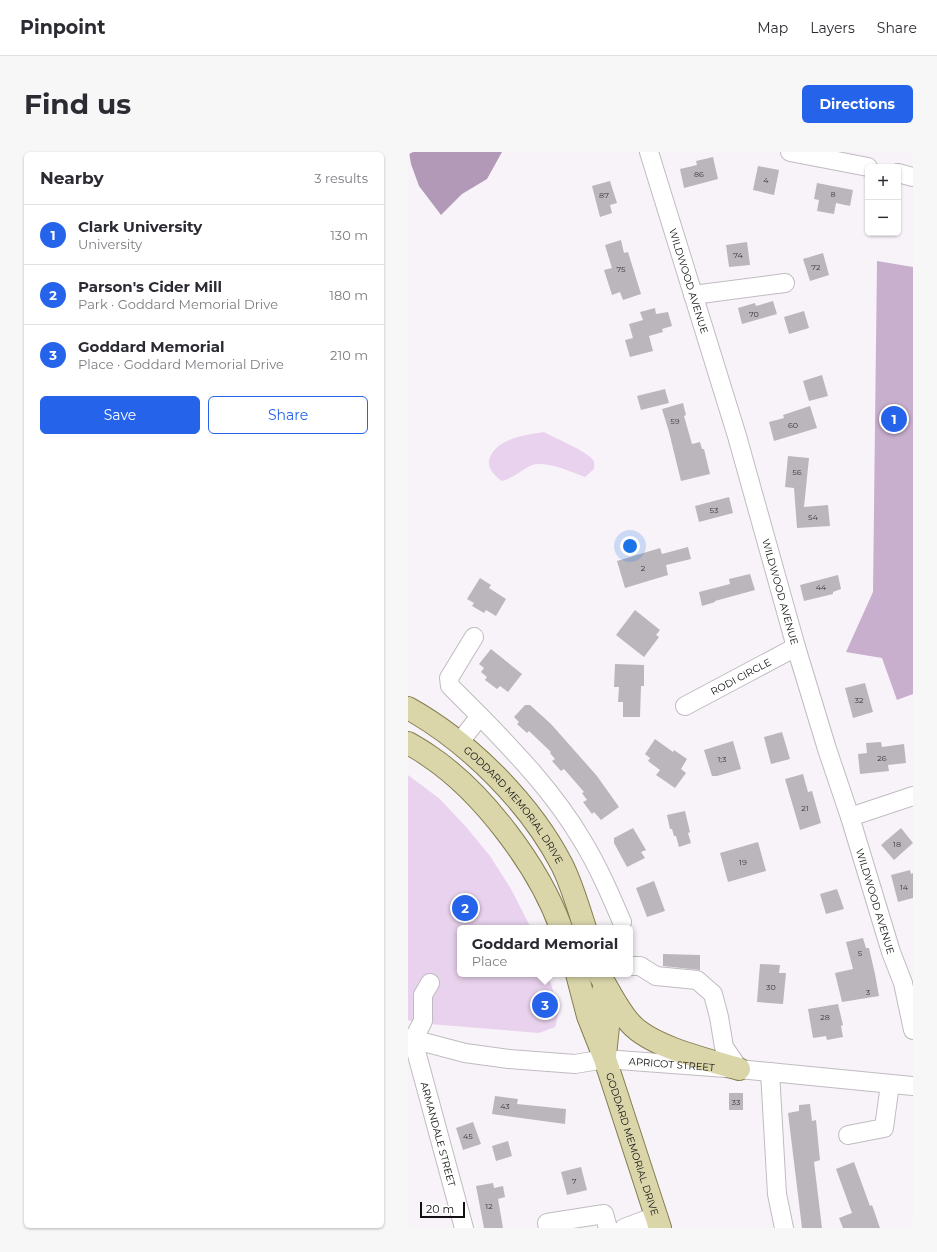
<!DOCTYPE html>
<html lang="en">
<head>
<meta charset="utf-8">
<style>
  :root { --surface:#fff; --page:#f7f7f7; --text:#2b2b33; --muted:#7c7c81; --line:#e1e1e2; --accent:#2563eb }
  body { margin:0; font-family:Montserrat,sans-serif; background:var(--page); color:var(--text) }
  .controls { position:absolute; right:12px; top:12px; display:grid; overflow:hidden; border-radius:6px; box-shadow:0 1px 3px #0004 }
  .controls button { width:36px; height:36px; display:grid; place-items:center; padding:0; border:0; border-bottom:1px solid var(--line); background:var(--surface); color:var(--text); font:20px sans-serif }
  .scale { position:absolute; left:12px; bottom:10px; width:45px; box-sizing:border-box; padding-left:4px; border:2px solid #110f11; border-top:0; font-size:11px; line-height:14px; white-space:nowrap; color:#110f11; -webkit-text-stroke:3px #fff; paint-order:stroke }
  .you { position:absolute; left:222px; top:394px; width:14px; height:14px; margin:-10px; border:3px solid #fff; border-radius:50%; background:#1a73e8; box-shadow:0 0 0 6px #1a73e833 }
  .badge { display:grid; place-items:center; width:26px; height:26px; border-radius:50%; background:var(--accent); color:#fff; font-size:13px; font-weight:700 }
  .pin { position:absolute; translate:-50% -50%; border:2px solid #fff; box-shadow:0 1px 4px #0006 }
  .popup { position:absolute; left:49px; top:773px; width:176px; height:52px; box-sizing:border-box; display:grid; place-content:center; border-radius:6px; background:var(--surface); filter:drop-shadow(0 1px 3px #0005); font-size:13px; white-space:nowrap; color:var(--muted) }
  .popup b { font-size:15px; color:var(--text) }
  .popup::after { content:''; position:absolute; left:50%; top:100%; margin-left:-8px; border:8px solid transparent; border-top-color:var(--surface) }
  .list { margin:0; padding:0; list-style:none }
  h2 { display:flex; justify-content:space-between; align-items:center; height:52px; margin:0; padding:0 16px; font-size:17px }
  h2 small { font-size:13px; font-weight:400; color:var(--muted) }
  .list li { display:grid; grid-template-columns:26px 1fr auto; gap:12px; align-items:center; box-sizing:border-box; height:60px; padding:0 16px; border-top:1px solid var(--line) }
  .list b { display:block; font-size:15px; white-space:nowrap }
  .list p { margin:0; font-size:13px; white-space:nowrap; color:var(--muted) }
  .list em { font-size:13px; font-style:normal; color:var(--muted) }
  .actions { display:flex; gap:8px; padding:12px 16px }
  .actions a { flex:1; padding:9px 0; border:1px solid var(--accent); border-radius:6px; text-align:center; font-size:14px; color:var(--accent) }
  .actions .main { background:var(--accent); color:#fff }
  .map { position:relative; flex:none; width:505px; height:1076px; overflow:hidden; border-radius:6px }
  header { display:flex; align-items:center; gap:24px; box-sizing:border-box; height:56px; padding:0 20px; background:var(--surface); border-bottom:1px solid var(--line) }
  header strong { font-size:19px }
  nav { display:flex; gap:22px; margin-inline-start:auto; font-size:14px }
  .intro { display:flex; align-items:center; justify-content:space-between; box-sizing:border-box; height:96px; padding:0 24px }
  h1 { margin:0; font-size:28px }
  .button { padding:10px 18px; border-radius:6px; background:var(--accent); color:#fff; font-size:14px; font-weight:700 }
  main { display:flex; gap:24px; padding:0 24px }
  aside { flex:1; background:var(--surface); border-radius:6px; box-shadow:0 1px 3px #0004 }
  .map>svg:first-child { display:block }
  .green { fill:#e9d2ed }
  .forest { fill:#c8afce }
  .water { fill:#b299b7 }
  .building { fill:#bbb6bb }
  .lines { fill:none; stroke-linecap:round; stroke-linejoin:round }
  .minor-casing { stroke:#c0bbc1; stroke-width:20 }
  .major-casing { stroke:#837f50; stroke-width:24 }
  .minor { stroke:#fff; stroke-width:18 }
  .major { stroke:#dad6aa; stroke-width:22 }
  .labels { text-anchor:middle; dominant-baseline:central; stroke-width:3.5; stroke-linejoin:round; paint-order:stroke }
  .number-label { font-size:8px; fill:#3c393c }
  .street-label { font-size:10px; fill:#110f11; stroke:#fff }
</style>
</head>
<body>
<header>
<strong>Pinpoint</strong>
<nav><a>Map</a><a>Layers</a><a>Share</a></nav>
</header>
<div class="intro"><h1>Find us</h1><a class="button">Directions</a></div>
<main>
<aside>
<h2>Nearby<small>3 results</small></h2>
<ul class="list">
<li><span class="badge">1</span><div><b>Clark University</b><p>University</p></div><em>130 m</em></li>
<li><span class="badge">2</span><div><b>Parson's Cider Mill</b><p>Park · Goddard Memorial Drive</p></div><em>180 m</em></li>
<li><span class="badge">3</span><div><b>Goddard Memorial</b><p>Place · Goddard Memorial Drive</p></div><em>210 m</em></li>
</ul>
<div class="actions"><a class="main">Save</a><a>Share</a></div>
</aside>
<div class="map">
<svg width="505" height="1076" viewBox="0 0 505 1076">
  <rect width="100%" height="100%" fill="#f8f3f9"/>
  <g class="green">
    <path d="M136,280C146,286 179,299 185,308C187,311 186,314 186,317L177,325C163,320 136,307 122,314C112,319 105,326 94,329C88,325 80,317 81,309C85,287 117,283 136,280Z"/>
    <path d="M0,623L32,647L59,676L82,704L103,737L123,776H52V822H140L151,859L147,875L131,881L9,871L0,868Z"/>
  </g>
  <path class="forest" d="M469,109L505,115V542L489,548L474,506L438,500L465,440Z"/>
  <path class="water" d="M1,0H94L79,27L54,42L33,63L11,34L3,12Z"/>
  <g class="building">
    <path d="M305,5L310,27L276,36L272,17L289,13L288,9Z"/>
    <path d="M350,14L371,18L366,43L345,38Z"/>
    <path d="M202,29L209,51L202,53L204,61L192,65L184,34Z"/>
    <path d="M409,31L445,38L442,54L428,51L426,62L409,59L411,48L406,47Z"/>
    <path d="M213,88L216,101L220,100L233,142L215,148L212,140L204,143L196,118L204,116L197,93Z"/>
    <path d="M339,90L342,113L321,115L318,93Z"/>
    <path d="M415,101L421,123L402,129L395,107Z"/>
    <path d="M365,149L369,162L334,172L330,156L347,151L348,154Z"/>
    <path d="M247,156L248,162L260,160L264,174L254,177L255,180L241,184L245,199L222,205L217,188L225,186L221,172L235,168L232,160Z"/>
    <path d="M396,159L401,176L381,182L376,165Z"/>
    <path d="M414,223L420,244L401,249L395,229Z"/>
    <path d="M257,237L261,251L233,258L229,244Z"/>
    <path d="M275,251L278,263L276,264L284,292L292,290L294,297H296L302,322L273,329L261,280L254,257Z"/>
    <path d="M402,254L409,276L366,289L361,270L376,266L375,263Z"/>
    <path d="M380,304L401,306L396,355L420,353L422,374L389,376L386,336L377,335Z"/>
    <path d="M321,345L325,361L291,370L287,354Z"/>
    <path d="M280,395L283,407L258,413L260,423L217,436L209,409L252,396L254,402Z"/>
    <path d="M342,422L347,438L307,449V450L294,454L291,440L322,432L321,427Z"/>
    <path d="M430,423L433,437L425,440V442L396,449L392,433Z"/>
    <path d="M72,426L83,433L81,436L98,447L88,464L78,458L76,461L64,454L66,451L59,447Z"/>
    <path d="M227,458L252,478L248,483L251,485L236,505L208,483Z"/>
    <path d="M83,497L114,522L100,540L92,534L89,537L77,528L79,525L73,520L76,516L71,512Z"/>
    <path d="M207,512L236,513V534H233L232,565H215V550H210L211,535H206Z"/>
    <path d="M457,531L465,560L445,566L437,536Z"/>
    <path d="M117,553H122L143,572L189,624L211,655L193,668L186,660L184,662L175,650L179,648L174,641L176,640L156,617L153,619L144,609L147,607L142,601L143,600L121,579L119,581L109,572L111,570L106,565Z"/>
    <path d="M374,580L382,607L363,612L356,585Z"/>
    <path d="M247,587L265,600L266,598L279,607L273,617L278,621L267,636L248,623L252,618L240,609L242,606L237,602Z"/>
    <path d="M325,589L333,617L309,624H304L296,598Z"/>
    <path d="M473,590L474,595L496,592L498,611L480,613L481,619L452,622L450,602L459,601L458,591Z"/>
    <path d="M395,622L400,640L404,639L413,671L392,678L377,627Z"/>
    <path d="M277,659L282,680L280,681L283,691L271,695L268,684H266L264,677H262L259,663Z"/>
    <path d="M225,676L238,698L233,700L237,706L219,715L206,691V686Z"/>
    <path d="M493,676L505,691L486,708L473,693Z"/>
    <path d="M350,690L358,719L320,730L312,701Z"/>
    <path d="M502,718L503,722L505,721V746L490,750L483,723Z"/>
    <path d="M246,729L257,759L239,765L228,736Z"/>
    <path d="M429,737L436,757L418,762L412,742Z"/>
    <path d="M455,786L458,796H461L467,822L471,844L434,850L427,821L445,817L438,790Z"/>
    <path d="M255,802L292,803V818L255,814Z"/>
    <path d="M352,812L372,813L371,821H378L375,852L349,850Z"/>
    <path d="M430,852L435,873L433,874L435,885L419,888L418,884L405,886L400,857Z"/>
    <rect x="321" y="941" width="14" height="17"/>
    <path d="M87,944L110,947L109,952L158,957L157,972L84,962Z"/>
    <path d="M402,952L404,969L408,968L412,1008L406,1010L414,1076H394L380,961L391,959V953Z"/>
    <path d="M65,970L73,992L55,998L48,976Z"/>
    <path d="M100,989L104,1004L88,1009L84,994Z"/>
    <path d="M446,1010L462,1054L464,1053L472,1076H435L431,1066L444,1061L428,1017Z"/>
    <path d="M173,1015L179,1038L159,1043L153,1020Z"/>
    <path d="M85,1031L86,1036L95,1034L97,1045L90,1047L95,1076H76L68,1034Z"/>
  </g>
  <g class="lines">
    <defs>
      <g id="minor">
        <path id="s1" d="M241,0L329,284L388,495L419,597L442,665L483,800L495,831L505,878"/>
        <path d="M382,0L460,15"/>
        <path d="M490,21L505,25"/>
        <path d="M285,143L377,131"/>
        <path id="s2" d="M277,554L388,495"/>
        <path d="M72,564C109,602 147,642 174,688C190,714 202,742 214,770"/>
        <path d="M51,591L72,564L42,534L41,526L66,485"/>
        <path d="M442,665L505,644"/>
        <path d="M222,814H232L248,824L289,828L305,842L311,865L316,895L331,917"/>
        <path id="s3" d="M22,831L15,843V869L5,888L56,1076"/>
        <path id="s4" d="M0,886L57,901L101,907L167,912L197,907L331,917L505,934"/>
        <path d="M362,920L369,1042L376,1076"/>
        <path d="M440,983L476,976L482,932"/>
        <path d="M140,1076L139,1071L196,1062L200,1076"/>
        <path d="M216,1076L248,1064"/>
      </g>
      <g id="major">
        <path id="s5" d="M0,556C61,590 122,651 154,713C164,733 170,755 177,776"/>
        <path d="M0,591C7,595 14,599 21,604C75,640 131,715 153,776"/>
        <path id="s6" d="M169,822L180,864L197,907L252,1076"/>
        <path d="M191,822C201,838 210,858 223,872C244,895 300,908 331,917"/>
        <path d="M195,839L201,865L197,903"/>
      </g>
    </defs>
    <use href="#minor" class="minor-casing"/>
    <use href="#major" class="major-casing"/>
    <use href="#minor" class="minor"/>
    <use href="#major" class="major"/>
  </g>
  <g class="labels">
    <g class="number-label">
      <text x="291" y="22">86</text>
      <text x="358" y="28">4</text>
      <text x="425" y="42">8</text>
      <text x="196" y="43">87</text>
      <text x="330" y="103">74</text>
      <text x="408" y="115">72</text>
      <text x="213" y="117">75</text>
      <text x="346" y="162">70</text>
      <text x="267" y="269">59</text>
      <text x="385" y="273">60</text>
      <text x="389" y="320">56</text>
      <text x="306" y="358">53</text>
      <text x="405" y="365">54</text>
      <text x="235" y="416">2</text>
      <text x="413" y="435">44</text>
      <text x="451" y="548">32</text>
      <text x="474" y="606">26</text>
      <text x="314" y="607">1;3</text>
      <text x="397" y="656">21</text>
      <text x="489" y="692">18</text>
      <text x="335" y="710">19</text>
      <text x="496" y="735">14</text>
      <text x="452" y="801">5</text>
      <text x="363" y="835">30</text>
      <text x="460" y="840">3</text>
      <text x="417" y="865">28</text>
      <text x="328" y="950">33</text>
      <text x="97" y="954">43</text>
      <text x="60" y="984">45</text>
      <text x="166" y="1029">7</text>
      <text x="81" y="1054">12</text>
    </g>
    <g class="street-label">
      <text stroke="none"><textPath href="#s1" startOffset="135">WILDWOOD AVENUE</textPath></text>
      <text stroke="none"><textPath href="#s1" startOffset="459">WILDWOOD AVENUE</textPath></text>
      <text stroke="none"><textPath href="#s2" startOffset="63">RODI CIRCLE</textPath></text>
      <text stroke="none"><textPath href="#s5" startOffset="145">GODDARD MEMORIAL DRIVE</textPath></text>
      <text stroke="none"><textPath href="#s1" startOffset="783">WILDWOOD AVENUE</textPath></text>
      <text stroke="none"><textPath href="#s4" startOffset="267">APRICOT STREET</textPath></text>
      <text stroke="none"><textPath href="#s3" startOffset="159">ARMANDALE STREET</textPath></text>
      <text stroke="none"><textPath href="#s6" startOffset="179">GODDARD MEMORIAL DRIVE</textPath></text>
    </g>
  </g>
</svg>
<div class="controls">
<button>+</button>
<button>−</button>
</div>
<div class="scale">20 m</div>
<div class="you"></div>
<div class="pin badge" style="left:486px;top:267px">1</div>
<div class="pin badge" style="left:57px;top:756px">2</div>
<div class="pin badge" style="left:137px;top:853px">3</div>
<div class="popup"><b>Goddard Memorial</b>Place</div>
</div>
</main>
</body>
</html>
